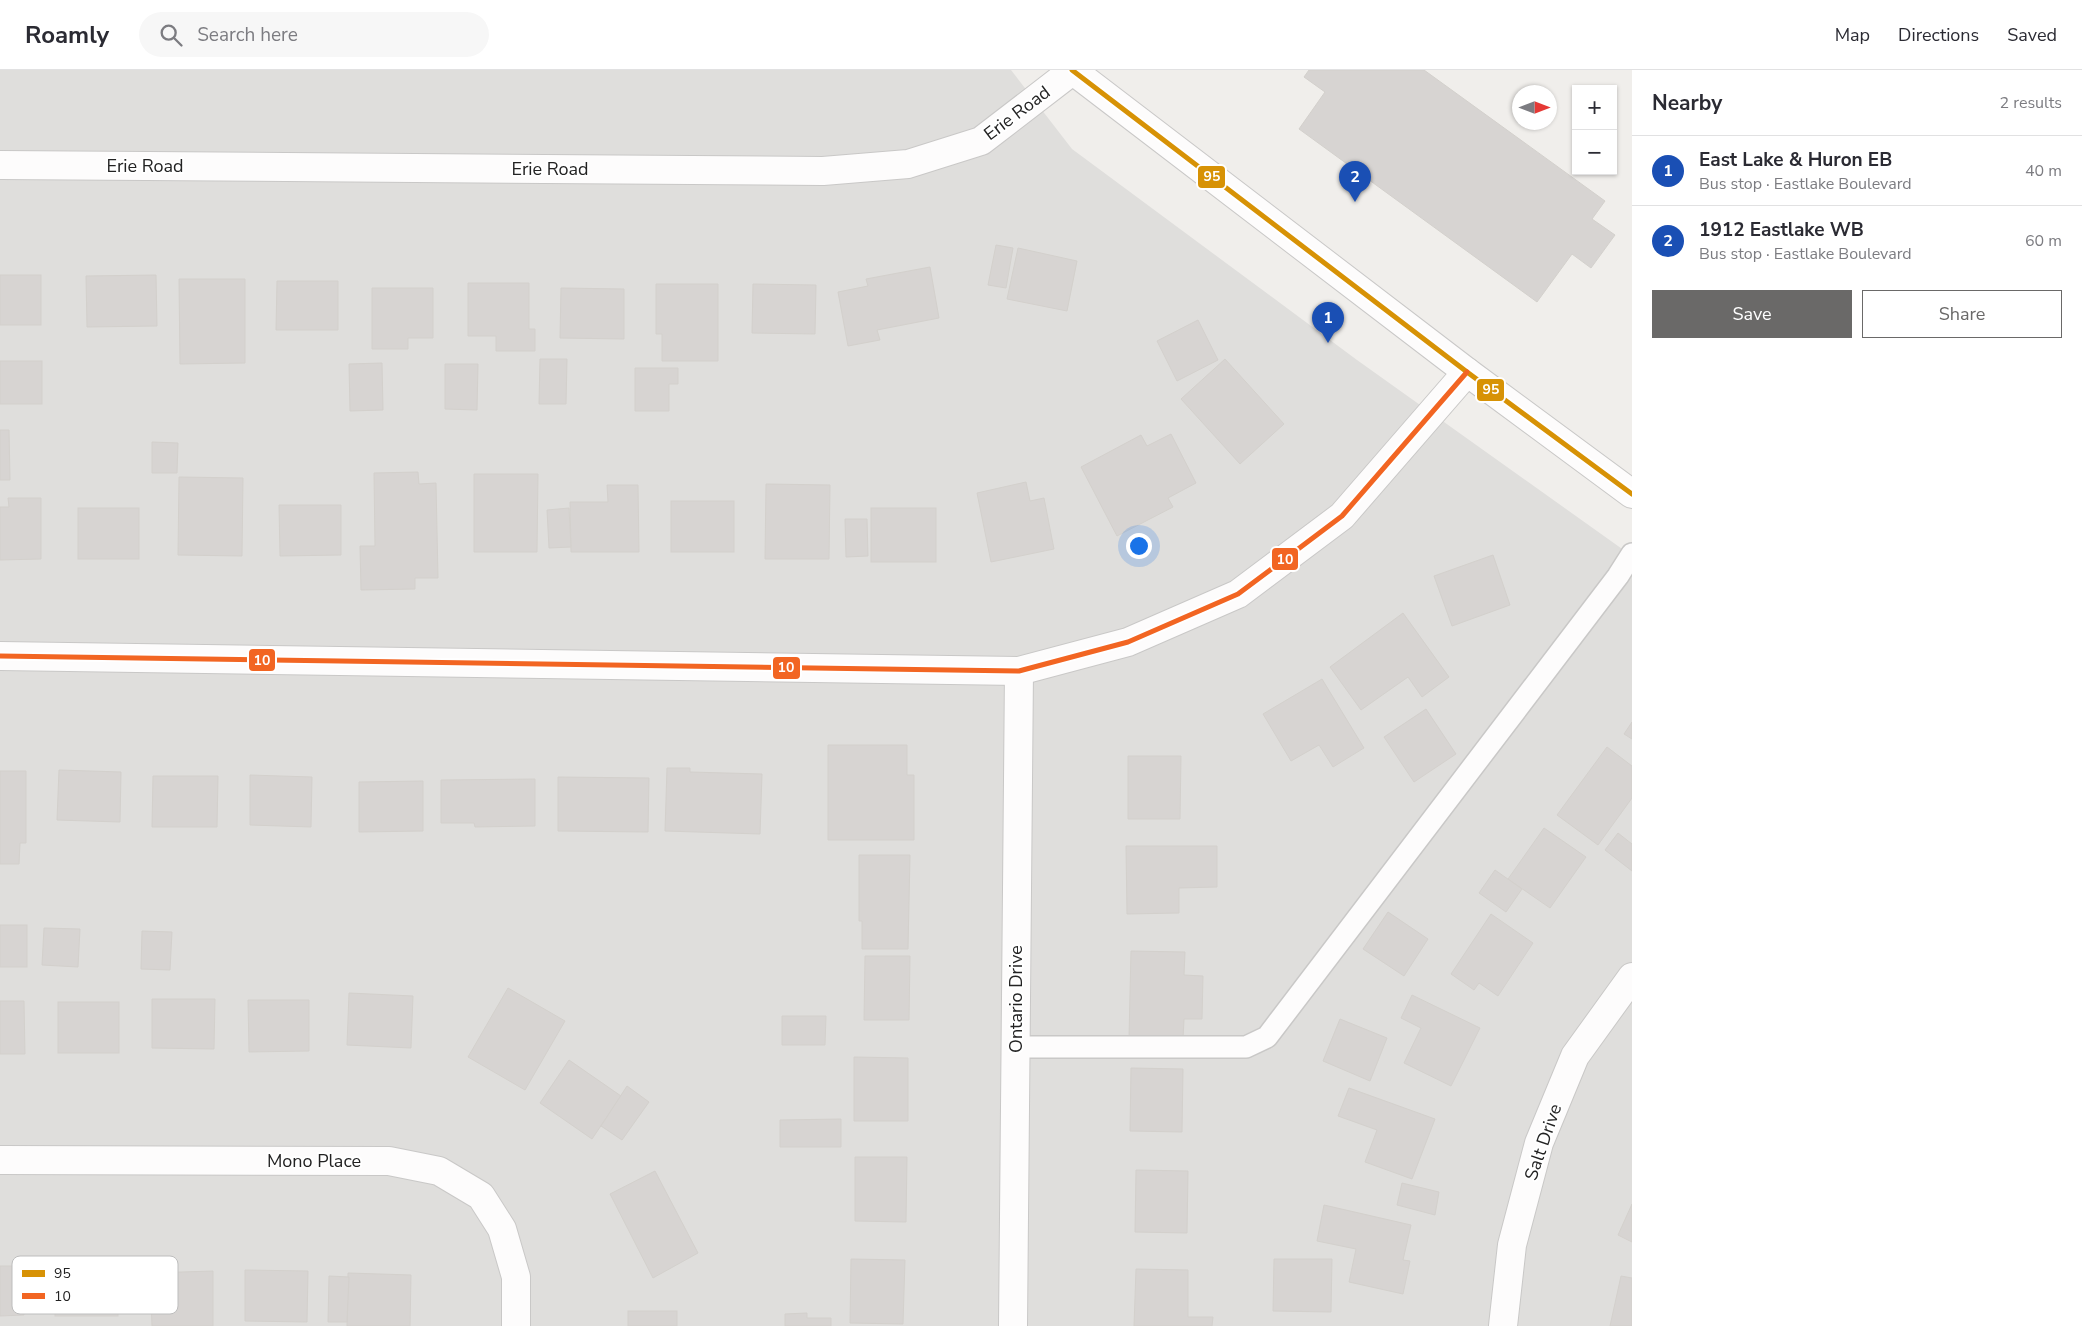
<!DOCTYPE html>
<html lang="en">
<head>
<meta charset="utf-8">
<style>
  :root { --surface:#fff; --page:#f7f7f7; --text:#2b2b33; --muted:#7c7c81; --line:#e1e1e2; --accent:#6a6968 }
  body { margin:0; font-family:"Nunito Sans",sans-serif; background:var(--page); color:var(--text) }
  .controls { position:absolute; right:15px; top:15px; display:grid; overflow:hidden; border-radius:0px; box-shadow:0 1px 4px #0004 }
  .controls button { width:45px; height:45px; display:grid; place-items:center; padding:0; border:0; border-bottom:1px solid var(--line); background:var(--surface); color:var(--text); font:25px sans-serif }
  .compass { position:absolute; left:1512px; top:15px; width:45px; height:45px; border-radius:50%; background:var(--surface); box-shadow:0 1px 4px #0004; rotate:90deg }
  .you { position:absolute; left:1138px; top:475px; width:18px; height:18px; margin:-12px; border:4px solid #fff; border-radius:50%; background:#1a73e8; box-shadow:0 0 0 8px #1a73e833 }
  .badge { display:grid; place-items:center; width:32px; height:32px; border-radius:50%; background:var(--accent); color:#fff; font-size:16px; font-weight:700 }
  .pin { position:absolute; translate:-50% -41px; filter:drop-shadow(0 1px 2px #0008) }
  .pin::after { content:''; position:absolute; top:26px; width:18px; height:15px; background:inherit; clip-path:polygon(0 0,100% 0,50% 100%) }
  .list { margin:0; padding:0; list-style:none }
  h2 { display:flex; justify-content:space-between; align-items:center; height:65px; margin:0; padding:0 20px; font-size:21px }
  h2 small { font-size:16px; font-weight:400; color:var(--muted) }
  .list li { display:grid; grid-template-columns:32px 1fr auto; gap:15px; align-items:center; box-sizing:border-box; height:70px; padding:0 20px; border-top:1px solid var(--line) }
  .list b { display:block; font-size:19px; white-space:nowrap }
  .list p { margin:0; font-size:16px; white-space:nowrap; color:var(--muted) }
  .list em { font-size:16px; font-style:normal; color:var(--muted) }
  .actions { display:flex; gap:10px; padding:15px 20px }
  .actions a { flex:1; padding:11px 0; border:1px solid var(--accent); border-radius:0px; text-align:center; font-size:18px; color:var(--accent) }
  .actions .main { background:var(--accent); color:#fff }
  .icon { flex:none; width:28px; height:28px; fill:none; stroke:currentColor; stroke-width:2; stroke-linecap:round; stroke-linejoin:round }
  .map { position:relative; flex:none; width:1632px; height:1256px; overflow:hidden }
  header { display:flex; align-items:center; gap:30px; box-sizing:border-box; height:70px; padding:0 25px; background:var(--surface); border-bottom:1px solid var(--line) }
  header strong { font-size:24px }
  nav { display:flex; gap:28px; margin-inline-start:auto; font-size:18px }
  .search { width:350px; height:45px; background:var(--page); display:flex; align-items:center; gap:12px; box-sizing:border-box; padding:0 18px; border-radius:28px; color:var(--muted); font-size:19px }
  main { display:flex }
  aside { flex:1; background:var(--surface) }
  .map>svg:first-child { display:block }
  .residential { fill:#dfdedc }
  .building { fill:#d7d4d2; stroke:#d3d0cc }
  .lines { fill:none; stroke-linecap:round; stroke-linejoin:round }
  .service-casing { stroke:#c9c8c7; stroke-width:24 }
  .minor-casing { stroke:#c9c8c7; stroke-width:30 }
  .service { stroke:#fdfcfc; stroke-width:21 }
  .minor { stroke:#fdfcfc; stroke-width:28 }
  .bus-1-casing { stroke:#fff; stroke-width:9 }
  .bus-2-casing { stroke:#fff; stroke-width:9 }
  .bus-1 { stroke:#d79205; stroke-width:5 }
  .bus-2 { stroke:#f26522; stroke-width:5 }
  .labels { text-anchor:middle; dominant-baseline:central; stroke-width:4; stroke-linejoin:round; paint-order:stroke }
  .street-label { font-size:18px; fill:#222; stroke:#fff }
  .key { fill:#fff; stroke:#bdbdbd; stroke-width:1 }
  .key-label { font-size:14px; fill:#222 }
  .line-badge { stroke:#fff; stroke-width:2 }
  .badge-label { font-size:14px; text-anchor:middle; font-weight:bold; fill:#fff }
</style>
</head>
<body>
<header>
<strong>Roamly</strong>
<div class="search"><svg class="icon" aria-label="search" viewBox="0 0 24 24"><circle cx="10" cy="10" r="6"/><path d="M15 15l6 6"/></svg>Search here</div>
<nav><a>Map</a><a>Directions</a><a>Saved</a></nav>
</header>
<main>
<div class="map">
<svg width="1632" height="1256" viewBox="0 0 1632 1256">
  <rect width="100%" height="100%" fill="#f0eeeb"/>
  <path class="residential" d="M0,0H1011L1072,79L1357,290L1632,486V1256H0Z"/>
  <g class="building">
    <path d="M1309,0H1424L1605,131L1592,149L1615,165L1591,198L1572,184L1537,232L1299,59L1325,22L1304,7Z"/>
    <path d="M996,175L1013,178L1006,218L988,215Z"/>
    <path d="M1018,178L1077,191L1067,241L1007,229Z"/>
    <path d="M930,197L939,248L877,260L880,270L848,276L838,222L868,216L866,209Z"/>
    <rect x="0" y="205" width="41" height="50"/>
    <path d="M156,205L157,256L87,257L86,206Z"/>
    <path d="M179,209H245V293L180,294Z"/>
    <path d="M277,211H338V260H276Z"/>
    <path d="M468,213H529V259H535V281H496V266H468Z"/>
    <path d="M656,214H718V291H662V264H656Z"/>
    <path d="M753,214L816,215L815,264L752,263Z"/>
    <path d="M372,218H433V268H408V279H372Z"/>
    <path d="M561,218L624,219V269L560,268Z"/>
    <path d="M1198,250L1218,290L1177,311L1157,271Z"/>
    <path d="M540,289H567L566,334H539Z"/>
    <path d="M1225,289L1284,354L1240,394L1181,329Z"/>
    <rect x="0" y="291" width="42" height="43"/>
    <path d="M382,293L383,340L350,341L349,294Z"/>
    <path d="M445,294H478L477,340L445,339Z"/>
    <path d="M635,298H678V314H669V341H635Z"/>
    <path d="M0,360H9L10,410H0Z"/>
    <path d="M1171,364L1196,413L1168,428L1173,437L1117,466L1081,397L1141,365L1147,376Z"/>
    <path d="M152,372L178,373L177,403H152Z"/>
    <path d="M418,402L419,414L436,413L438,508H415V519L361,520L360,476H375L374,403Z"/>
    <path d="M474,404H538L537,482H474Z"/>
    <path d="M179,407L243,408L242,486L178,485Z"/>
    <path d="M1026,412L1030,431L1044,428L1054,479L991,492L977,423Z"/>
    <path d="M766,414L830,415L829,489H765Z"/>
    <path d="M607,415H638L639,482H571L570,432H608Z"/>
    <path d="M8,428H41V489L0,490V437H9Z"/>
    <rect x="671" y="431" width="63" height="51"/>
    <path d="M279,435H341V485L280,486Z"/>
    <rect x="78" y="438" width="61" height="51"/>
    <path d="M569,438L571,477L549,478L547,440Z"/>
    <rect x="871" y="438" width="65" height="54"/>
    <path d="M845,449H867L868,486L846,487Z"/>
    <path d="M1493,485L1510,535L1452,556L1434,506Z"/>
    <path d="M1403,543L1449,607L1422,627L1408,607L1361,640L1330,597Z"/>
    <path d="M1322,609L1364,678L1333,697L1319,675L1291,691L1263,644Z"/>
    <path d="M1426,639L1456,684L1414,712L1384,667Z"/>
    <path d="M1632,652V669L1624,664Z"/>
    <path d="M828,675H907V705H914V770H828Z"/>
    <path d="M1607,677L1632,696V728L1598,775L1557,745Z"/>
    <path d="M1128,686H1181L1180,749H1128Z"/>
    <path d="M667,698H690V702L762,704L760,764L665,761Z"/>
    <path d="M59,700L121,702L120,752L57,750Z"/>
    <path d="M0,701H26V773H20L19,794H0Z"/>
    <path d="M250,705L312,707L311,757L250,755Z"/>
    <path d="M153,706H218L217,757H152Z"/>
    <path d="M558,707L649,708L648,762L558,761Z"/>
    <path d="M535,709V756L475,757L474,753H441V710Z"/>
    <path d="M423,711V761L359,762V712Z"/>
    <path d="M1544,758L1586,787L1550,838L1508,809Z"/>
    <path d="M1618,763L1632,774V801L1605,780Z"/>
    <path d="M1126,776H1217V817L1179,818V843L1127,844Z"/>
    <path d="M859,785H910L908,879H862V851H859Z"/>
    <path d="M1495,800L1522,819L1506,842L1479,823Z"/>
    <path d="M1388,842L1428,869L1404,906L1363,879Z"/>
    <path d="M1491,844L1533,873L1498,926L1479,913L1474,920L1451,904Z"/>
    <rect x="0" y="855" width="27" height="42"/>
    <path d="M44,858L80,859L78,897L42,895Z"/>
    <path d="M142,861L172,862L170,900L141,899Z"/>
    <path d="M1131,881L1185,882L1184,905L1203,906L1202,949H1184L1183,969L1129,968Z"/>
    <path d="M865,886H910L909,950H864Z"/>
    <path d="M508,918L565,951L525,1020L468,987Z"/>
    <path d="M349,923L413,926L411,978L347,975Z"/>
    <path d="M1412,925L1480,958L1451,1016L1404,993L1421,958L1401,948Z"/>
    <path d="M152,929H215L214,979L152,978Z"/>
    <path d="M248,930H309V981L249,982Z"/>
    <path d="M0,931H24L25,984H0Z"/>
    <rect x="58" y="932" width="61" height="51"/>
    <path d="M782,946H826L825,975H782Z"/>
    <path d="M1340,949L1387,968L1370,1011L1323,991Z"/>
    <path d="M854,987L908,988V1051H854Z"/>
    <path d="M569,990L621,1026L592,1069L540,1033Z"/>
    <path d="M1131,998L1183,999L1182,1062L1130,1061Z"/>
    <path d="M627,1016L649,1032L622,1070L601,1056Z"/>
    <path d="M1349,1018L1435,1049L1412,1109L1365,1092L1377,1060L1338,1046Z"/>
    <path d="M841,1049V1077H780V1050Z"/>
    <path d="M855,1087H907L906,1152L855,1151Z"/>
    <path d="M1136,1100L1188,1101L1187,1163L1135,1162Z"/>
    <path d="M655,1101L698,1183L653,1208L610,1124Z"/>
    <path d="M1402,1113L1439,1122L1435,1145L1397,1135Z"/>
    <path d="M1632,1134V1172L1618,1165Z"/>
    <path d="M1324,1135L1411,1155L1403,1190L1410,1191L1403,1224L1349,1212L1356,1179L1317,1171Z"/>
    <path d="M851,1189L905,1190L903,1254L850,1253Z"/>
    <path d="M1274,1189H1332L1331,1242L1273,1241Z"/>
    <path d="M0,1196H23L24,1245L0,1246Z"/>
    <rect x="55" y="1197" width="63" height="49"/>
    <path d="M1136,1199L1188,1200V1247H1213L1212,1256H1134Z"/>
    <path d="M245,1200L308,1201L307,1252L245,1251Z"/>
    <path d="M213,1201V1256H152L150,1203Z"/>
    <path d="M348,1203L411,1205L410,1256H347Z"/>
    <path d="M329,1206L349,1207L347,1252H328Z"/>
    <path d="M1621,1206L1632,1208V1256H1610Z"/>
    <rect x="628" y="1241" width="49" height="15"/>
    <path d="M807,1243V1248H831V1256H785V1244Z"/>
  </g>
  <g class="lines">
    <defs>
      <path id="service" d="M1016,977H1246L1267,967L1618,506L1632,484"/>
      <g id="minor">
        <path d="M1072,0L1467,302L1632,424"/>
        <path d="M0,95L823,101L908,94L981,71L1072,1"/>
        <path d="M0,586L1019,601L1128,572L1238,524L1342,446L1467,302"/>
        <path d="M0,1090L389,1091L439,1101L481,1126L502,1159L516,1207V1256"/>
        <path d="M1013,1256L1019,601"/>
        <path d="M1503,1256L1512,1175L1539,1073L1575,986L1632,907"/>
      </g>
    </defs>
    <use href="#service" class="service-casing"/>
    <use href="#minor" class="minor-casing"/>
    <use href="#service" class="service"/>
    <use href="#minor" class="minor"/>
    <defs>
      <path id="bus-1" d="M1072,0L1467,302L1632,424"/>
      <path id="bus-2" d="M0,586L1019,601L1128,572L1238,524L1342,446L1467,302"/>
    </defs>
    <use href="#bus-1" class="bus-1-casing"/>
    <use href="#bus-2" class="bus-2-casing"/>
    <use href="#bus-1" class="bus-1"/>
    <use href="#bus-2" class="bus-2"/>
  </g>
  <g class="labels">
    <g class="street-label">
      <text transform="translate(1017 43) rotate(-37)">Erie Road</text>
      <text x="145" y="96">Erie Road</text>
      <text x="550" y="99">Erie Road</text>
      <text transform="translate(1016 929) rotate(-90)">Ontario Drive</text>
      <text transform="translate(1543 1072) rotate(-71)">Salt Drive</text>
      <text x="314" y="1091">Mono Place</text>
    </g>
  </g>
  <rect x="12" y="1186" width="166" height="58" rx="8" class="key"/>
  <rect x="22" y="1200" width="23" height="7" fill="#d79205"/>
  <rect x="22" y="1223" width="23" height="6" fill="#f26522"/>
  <g class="key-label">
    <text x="54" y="1208">95</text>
    <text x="54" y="1231">10</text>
  </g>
  <g class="line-badge">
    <rect x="1197" y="95" width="29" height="24" rx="5" fill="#d79205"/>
    <rect x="1476" y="308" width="29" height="24" rx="5" fill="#d79205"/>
    <rect x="1271" y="477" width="28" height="24" rx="5" fill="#f26522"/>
    <rect x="248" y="578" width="28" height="24" rx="5" fill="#f26522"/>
    <rect x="772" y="586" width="29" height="24" rx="5" fill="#f26522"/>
  </g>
  <g class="badge-label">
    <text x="1212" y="111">95</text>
    <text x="1491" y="324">95</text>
    <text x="1285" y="494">10</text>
    <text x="262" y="595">10</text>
    <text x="786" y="602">10</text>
  </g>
</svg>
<div class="controls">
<button>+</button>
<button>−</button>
</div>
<svg class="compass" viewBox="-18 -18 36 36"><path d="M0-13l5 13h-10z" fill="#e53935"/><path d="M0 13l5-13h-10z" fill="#7c7c81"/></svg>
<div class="you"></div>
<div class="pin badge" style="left:1328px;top:273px;background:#1a4fb4">1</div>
<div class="pin badge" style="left:1355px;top:132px;background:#1a4fb4">2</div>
</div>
<aside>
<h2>Nearby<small>2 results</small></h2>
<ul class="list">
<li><span class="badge" style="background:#1a4fb4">1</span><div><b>East Lake &amp; Huron EB</b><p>Bus stop · Eastlake Boulevard</p></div><em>40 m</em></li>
<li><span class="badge" style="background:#1a4fb4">2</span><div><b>1912 Eastlake WB</b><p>Bus stop · Eastlake Boulevard</p></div><em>60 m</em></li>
</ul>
<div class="actions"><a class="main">Save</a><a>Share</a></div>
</aside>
</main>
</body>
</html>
